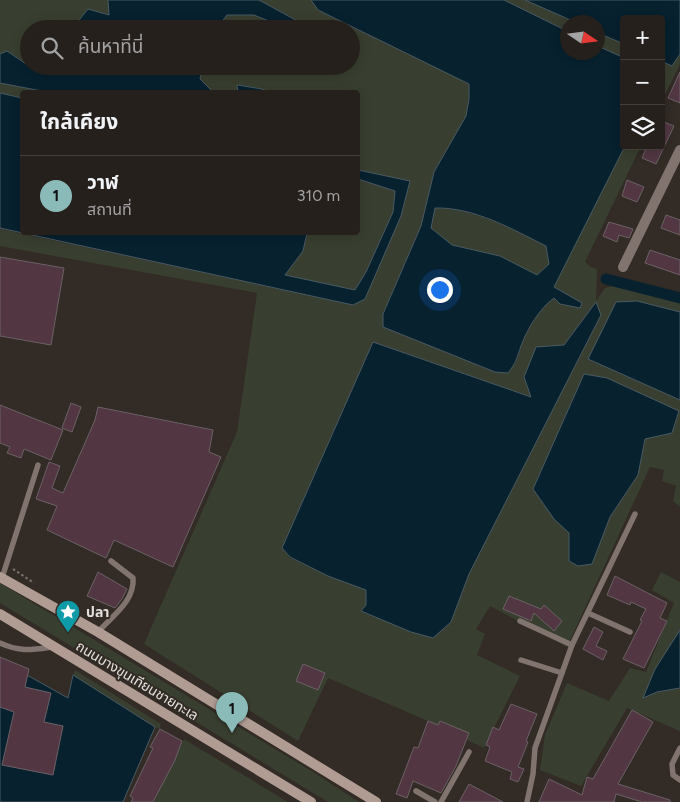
<!DOCTYPE html>
<html lang="th">
<head>
<meta charset="utf-8">
<style>
  :root { --surface:#26201c; --page:#322d29; --text:#f1f3f6; --muted:#a4a3a3; --line:#423e3b; --accent:#8bbbb9 }
  body { margin:0; font-family:Figtree,"Noto Sans Thai",sans-serif; background:var(--page); color:var(--text) }
  .controls { position:absolute; right:15px; top:15px; display:grid; overflow:hidden; border-radius:5px; box-shadow:0 2px 12px #0003 }
  .controls button { width:45px; height:45px; display:grid; place-items:center; padding:0; border:0; border-bottom:1px solid var(--line); background:var(--surface); color:var(--text); font:25px sans-serif }
  .compass { position:absolute; left:560px; top:15px; width:45px; height:45px; border-radius:50%; background:var(--surface); box-shadow:0 2px 12px #0003; rotate:103deg }
  .you { position:absolute; left:439px; top:289px; width:18px; height:18px; margin:-12px; border:4px solid #fff; border-radius:50%; background:#1a73e8; box-shadow:0 0 0 8px #1a73e833 }
  .badge { display:grid; place-items:center; width:32px; height:32px; border-radius:50%; background:var(--accent); color:#111; font-size:16px; font-weight:700 }
  .pin { position:absolute; translate:-50% -41px; filter:drop-shadow(0 1px 2px #0008) }
  .pin::after { content:''; position:absolute; top:26px; width:18px; height:15px; background:inherit; clip-path:polygon(0 0,100% 0,50% 100%) }
  .list { margin:0; padding:0; list-style:none }
  h2 { display:flex; justify-content:space-between; align-items:center; height:65px; margin:0; padding:0 20px; font-size:21px }
  h2 small { font-size:16px; font-weight:400; color:var(--muted) }
  .list li { display:grid; grid-template-columns:32px 1fr auto; gap:15px; align-items:center; box-sizing:border-box; height:80px; padding:0 20px; border-top:1px solid var(--line) }
  .list b { display:block; font-size:19px; white-space:nowrap }
  .list p { margin:0; font-size:16px; white-space:nowrap; color:var(--muted) }
  .list em { font-size:16px; font-style:normal; color:var(--muted) }
  .icon { flex:none; width:28px; height:28px; fill:none; stroke:currentColor; stroke-width:2; stroke-linecap:round; stroke-linejoin:round }
  .map { position:relative; flex:none; width:680px; height:802px; overflow:hidden }
  .search { position:absolute; background:var(--surface); box-shadow:0 2px 12px #0003; left:20px; top:20px; width:340px; height:55px; display:flex; align-items:center; gap:12px; box-sizing:border-box; padding:0 18px; border-radius:28px; color:var(--muted); font-size:19px }
  .panel { position:absolute; background:var(--surface); box-shadow:0 2px 12px #0003; left:20px; top:90px; width:340px; height:145px; border-radius:5px }
  .map>svg:first-child { display:block }
  .green { fill:#393f30; fill-rule:evenodd }
  .water { fill:#07212f; stroke:#495a63; fill-rule:evenodd }
  .lines { fill:none; stroke-linecap:round; stroke-linejoin:round }
  .canal { stroke:#07212f; stroke-width:11 }
  .building { fill:#523742; stroke:#6b6165 }
  .path { stroke:#7a7570; stroke-width:2; stroke-dasharray:2.5 2.5; stroke-linecap:butt }
  .service { stroke:#81746f; stroke-width:5.5 }
  .minor { stroke:#81746f; stroke-width:10 }
  .secondary { stroke:#b19c94; stroke-width:10 }
  .labels { text-anchor:middle; dominant-baseline:central; stroke-width:4; stroke-linejoin:round; paint-order:stroke }
  .poi-label { font-size:14px; font-weight:bold; fill:#e4e0dc; stroke:#322b26; text-anchor:start }
  .street-label { font-size:14px; fill:#e4e0dc; stroke:#322b26 }
</style>
</head>
<body>
<div class="map">
<svg width="680" height="802" viewBox="0 0 680 802">
  <rect width="100%" height="100%" fill="#322b26"/>
  <g class="green">
    <path d="M0,0H108L110,15L88,9L72,29H29V66L7,51L0,54Z"/>
    <path d="M259,0H311L318,10L469,84V99L466,116L434,172L421,226L383,314V327L495,372L516,363C523,339 534,314 554,298L581,303L554,287L625,146H641L585,262L591,267L597,269L596,301L605,288L614,286L680,301V312L637,301L589,359L680,400V507L673,501L676,486L662,481L664,470L650,467L567,647L490,606L476,629L485,634L477,655L520,676L484,748L428,721L328,678L298,741L144,644L237,432L257,293L0,246V229L353,305L410,181L358,170V92H270L262,89L237,85L238,92H213L200,79L202,66H351V29H312ZM596,303L601,315L469,574L451,622L361,610L366,605L367,590L328,576L290,558L282,548L373,342L532,397L564,346ZM584,374L672,433L645,439L638,475L610,517L592,564L569,561L572,403Z"/>
    <path d="M504,0H525L575,22H568L567,31Z"/>
    <path d="M227,15H254L289,29H216Z"/>
    <path d="M598,33L624,44V58L598,46Z"/>
    <path d="M680,54V64L661,103V61L672,66Z"/>
    <path d="M32,66H68L66,72Z"/>
    <path d="M0,83L47,92H22V98L0,93Z"/>
    <path d="M358,179L395,191L393,212L366,272L355,291L285,275L303,251L307,233L358,232Z"/>
    <path d="M435,208C475,208 511,229 546,246L549,264L537,275L500,256L452,245L431,228Z"/>
    <path d="M661,572L680,582V630L644,697L657,692L680,688V731L627,708L581,786L540,770L545,735L567,683L609,701L630,668L646,672L674,603L652,590Z"/>
    <path d="M0,583L313,772L359,802H328L0,603Z"/>
    <path d="M75,670L161,724L160,729L155,727L73,675Z"/>
    <path d="M184,739L288,802H154Z"/>
  </g>
  <g class="water">
    <path d="M108,0H259L312,29H289L254,15H227L216,29H72L88,9L109,15Z"/>
    <path d="M311,0H504L567,31L568,52H598V46L624,58L625,146L554,287L582,303L580,308L560,304L554,298C540,308 527,329 521,346C517,358 516,363 508,373L495,372L383,327V314L421,226L434,172L466,116L469,99V84L318,10ZM435,208C474,207 512,229 546,246L549,264L537,275L500,256L452,245L431,228Z"/>
    <path d="M525,0H680V54L672,66L661,61V19H624V44L598,33V22H575Z"/>
    <path d="M7,51L29,66L66,72L68,66H202L200,79L213,92H47L0,83V54Z"/>
    <path d="M237,85L262,89L270,92H238Z"/>
    <path d="M0,93L22,98V232L307,233L303,251L285,275L355,290L366,272L393,212L395,191L358,179V170L410,181L401,216L365,299L353,305L0,228Z"/>
    <path d="M637,301L680,312V400L588,359L616,302Z"/>
    <path d="M596,302L601,315L469,574L451,622L433,638L411,632L361,611L366,605V590L328,576L290,557L282,548L373,342L531,397L524,377L536,347L564,345Z"/>
    <path d="M584,374L607,378L679,411L672,433L645,439L638,475L610,517L592,564L578,566L569,561V533L554,519L533,489Z"/>
    <path d="M680,630V688L657,692L643,698L655,669Z"/>
    <path d="M0,660L68,698L73,675L155,727L123,802H0Z"/>
  </g>
  <g class="lines">
    <path class="canal" d="M606,279L680,298"/>
  </g>
  <g class="building">
    <path d="M680,72V103L668,98Z"/>
    <path d="M661,121L674,126L656,164L642,158L647,146H661Z"/>
    <path d="M627,180L644,187L637,202L622,196Z"/>
    <path d="M666,215L680,220V235L661,228Z"/>
    <path d="M609,222L633,229L629,238L619,235L617,242L603,236Z"/>
    <path d="M650,250L680,260V275L645,263Z"/>
    <path d="M0,257L64,268L51,345L0,336Z"/>
    <path d="M71,403L81,407L72,432L62,428Z"/>
    <path d="M0,405L63,430L51,460L24,449L21,458L7,453L10,447L0,443Z"/>
    <path d="M98,407L213,430L209,452L221,457L173,567L114,540L106,558L47,530L57,506L36,499L49,462L60,466L52,488L63,493L95,420Z"/>
    <path d="M98,572L127,589L122,599L115,608L87,596Z"/>
    <path d="M615,576L667,603L660,618L667,621L644,668L623,659L642,621L640,620L646,609L631,602L630,605L607,595Z"/>
    <path d="M509,596L541,609L544,605L562,621L554,631L534,613L531,621L503,609Z"/>
    <path d="M594,627L603,632L596,646L607,651L603,660L583,649Z"/>
    <path d="M0,657L29,669L25,687L51,693L44,722L63,726L53,775L2,765L14,712L0,707Z"/>
    <path d="M303,664L325,673L318,690L296,681Z"/>
    <path d="M511,704L537,714L526,741L528,742L518,767L524,769L518,782L510,779L512,772L485,761L490,747L486,745L493,727L499,730Z"/>
    <path d="M632,710L653,722L618,784L670,800V802H642L616,794L614,802H539L549,779L582,795L587,777L593,779Z"/>
    <path d="M428,721L438,725L440,721L469,733L456,766L441,793L413,781L407,798L396,794L414,747L418,748Z"/>
    <path d="M160,729L182,741L175,760L153,802H131L133,798L130,796L153,748L150,747Z"/>
    <path d="M469,784L503,802H459Z"/>
  </g>
  <g class="lines">
    <path class="path" d="M13,569L34,583"/>
    <g class="service">
      <path d="M2,578L38,465"/>
      <path d="M588,613L630,632"/>
      <path d="M520,621L572,645L535,748L533,774L527,802"/>
      <path d="M98,632C112,616 135,601 133,578L111,561"/>
      <path d="M0,643C20,652 30,650 52,647"/>
      <path d="M572,645L635,514"/>
      <path d="M521,660L562,673"/>
      <path d="M680,748L672,764L673,775L680,780"/>
      <path d="M416,791L435,802"/>
      <path d="M441,802L469,752"/>
    </g>
    <path class="minor" d="M623,267L680,150"/>
    <g class="secondary">
      <path d="M0,577L98,632L376,802"/>
      <path d="M0,614L311,802"/>
    </g>
  </g>
  <defs>
    <symbol id="sight-pin" viewBox="-11 -11 22 30"><path d="M0 17L-7.5 6A9.5 9.5 0 1 1 7.5 6Z" fill="#0f9aa8" stroke="#322b26"/><path d="M0-6L1.8-2.2L6-1.7L2.9 1.2L3.7 5.4L0 3.3L-3.7 5.4L-2.9 1.2L-6-1.7L-1.8-2.2Z" fill="#fff"/></symbol>
  </defs>
  <g fill-rule="evenodd">
    <use href="#sight-pin" x="54" y="598" width="28" height="38"/>
  </g>
  <g class="labels">
    <g class="poi-label">
      <text x="86" y="612">ปลา</text>
    </g>
    <g class="street-label">
      <text transform="translate(137 681) rotate(31)">ถนนบางขุนเทียนชายทะเล</text>
    </g>
  </g>
</svg>
<div class="controls">
<button>+</button>
<button>−</button>
<button><svg class="icon" aria-label="layers" viewBox="0 0 24 24"><path d="M12 4l9 5-9 5-9-5zM3 14l9 5 9-5"/></svg></button>
</div>
<svg class="compass" viewBox="-18 -18 36 36"><path d="M0-13l5 13h-10z" fill="#e53935"/><path d="M0 13l5-13h-10z" fill="#a4a3a3"/></svg>
<div class="you"></div>
<div class="pin badge" style="left:232px;top:733px">1</div>
<div class="search"><svg class="icon" aria-label="search" viewBox="0 0 24 24"><circle cx="10" cy="10" r="6"/><path d="M15 15l6 6"/></svg>ค้นหาที่นี่</div>
<section class="panel">
<h2>ใกล้เคียง<small></small></h2>
<ul class="list">
<li><span class="badge">1</span><div><b>วาฬ</b><p>สถานที่</p></div><em>310 m</em></li>
</ul>
</section>
</div>
</body>
</html>
